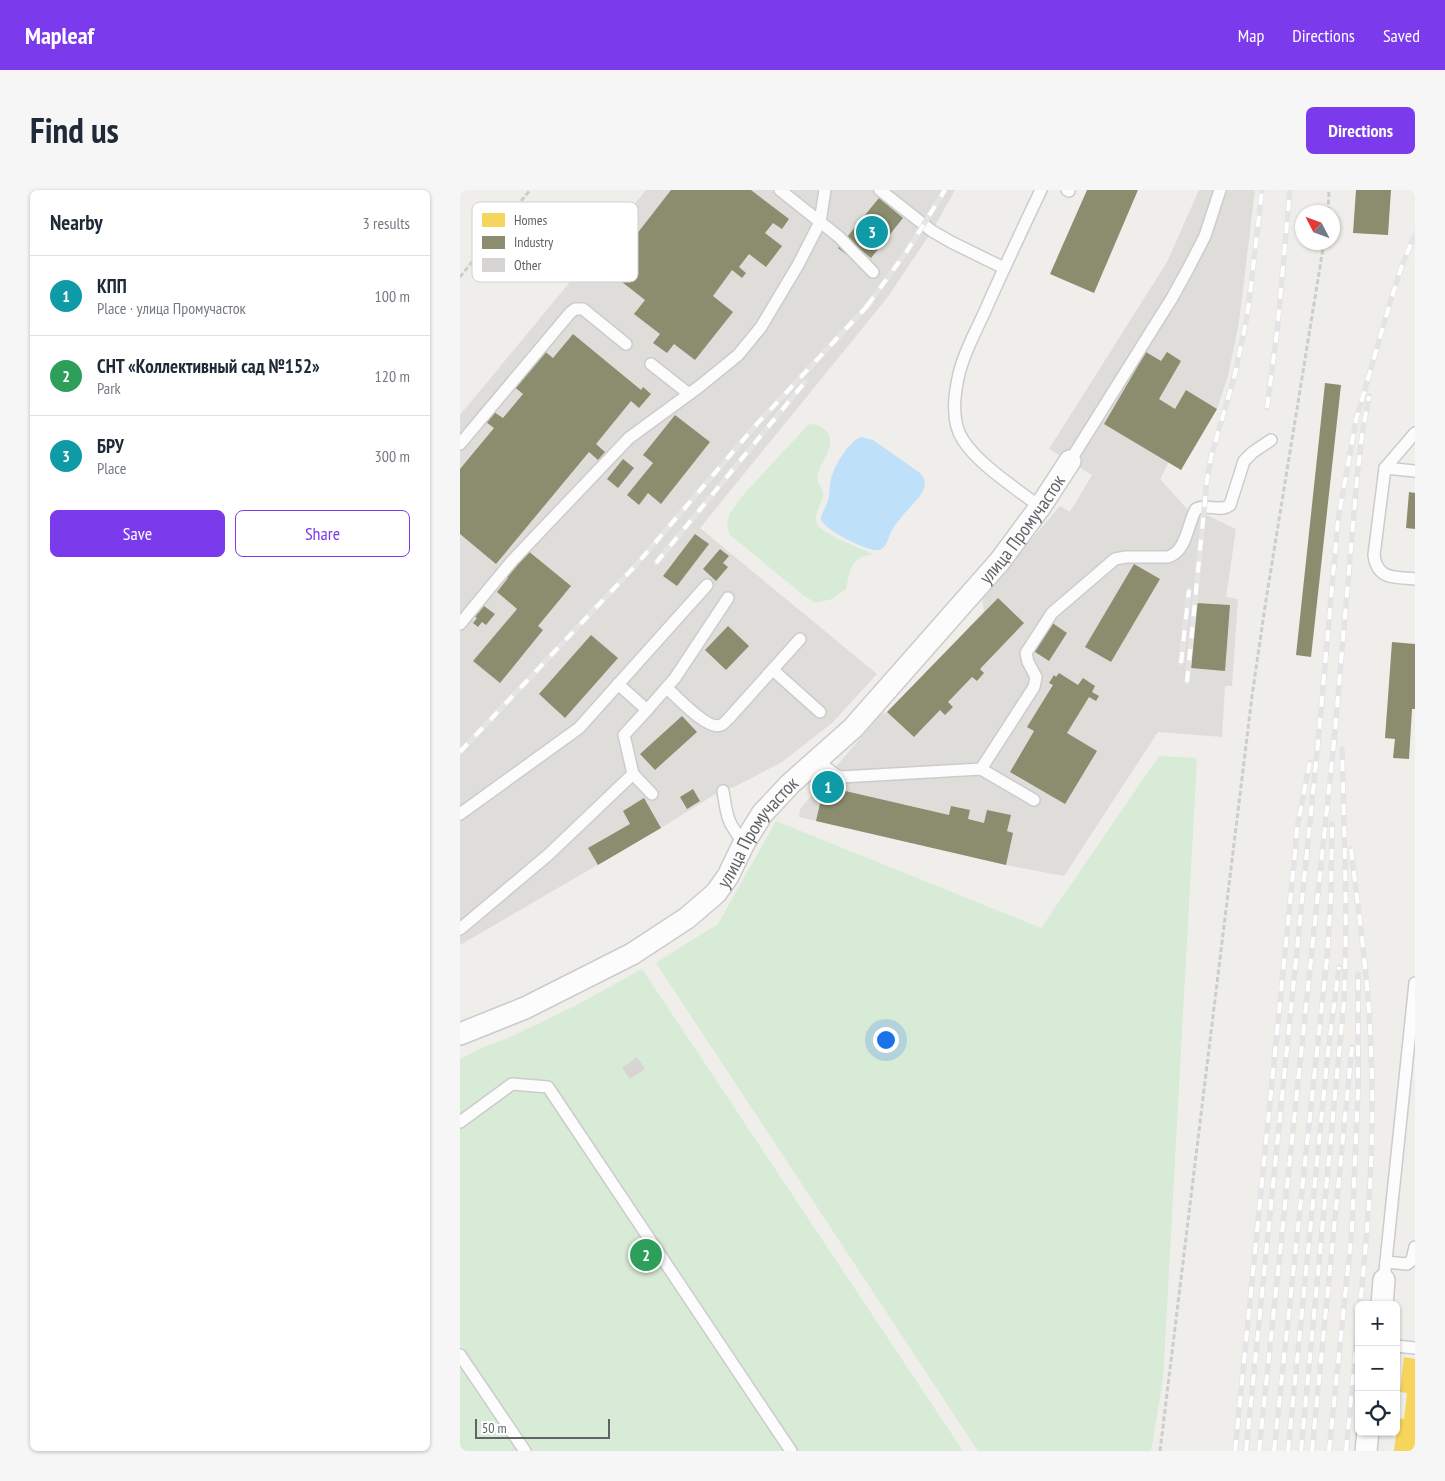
<!DOCTYPE html>
<html lang="en">
<head>
<meta charset="utf-8">
<style>
  :root { --surface:#fff; --page:#f6f6f7; --text:#1f2937; --muted:#747a83; --line:#e0e1e3; --accent:#7c3aed }
  body { margin:0; font-family:"PT Sans Narrow",sans-serif; background:var(--page); color:var(--text) }
  .controls { position:absolute; right:15px; bottom:15px; display:grid; overflow:hidden; border-radius:8px; box-shadow:0 1px 4px #0004 }
  .controls button { width:45px; height:45px; display:grid; place-items:center; padding:0; border:0; border-bottom:1px solid var(--line); background:var(--surface); color:var(--text); font:25px sans-serif }
  .compass { position:absolute; left:835px; top:15px; width:45px; height:45px; border-radius:50%; background:var(--surface); box-shadow:0 1px 4px #0004; rotate:312deg }
  .scale { position:absolute; left:15px; bottom:12px; width:135px; box-sizing:border-box; padding-left:5px; border:2px solid #5f6368; border-top:0; font-size:14px; line-height:18px; white-space:nowrap; color:#5f6368; -webkit-text-stroke:4px #fff; paint-order:stroke }
  .you { position:absolute; left:425px; top:849px; width:18px; height:18px; margin:-12px; border:4px solid #fff; border-radius:50%; background:#1a73e8; box-shadow:0 0 0 8px #1a73e833 }
  .badge { display:grid; place-items:center; width:32px; height:32px; border-radius:50%; background:var(--accent); color:#fff; font-size:16px; font-weight:700 }
  .pin { position:absolute; translate:-50% -50%; border:2px solid #fff; box-shadow:0 1px 5px #0006 }
  .list { margin:0; padding:0; list-style:none }
  h2 { display:flex; justify-content:space-between; align-items:center; height:65px; margin:0; padding:0 20px; font-size:21px }
  h2 small { font-size:16px; font-weight:400; color:var(--muted) }
  .list li { display:grid; grid-template-columns:32px 1fr auto; gap:15px; align-items:center; box-sizing:border-box; height:80px; padding:0 20px; border-top:1px solid var(--line) }
  .list b { display:block; font-size:19px; white-space:nowrap }
  .list p { margin:0; font-size:16px; white-space:nowrap; color:var(--muted) }
  .list em { font-size:16px; font-style:normal; color:var(--muted) }
  .actions { display:flex; gap:10px; padding:15px 20px }
  .actions a { flex:1; padding:11px 0; border:1px solid var(--accent); border-radius:8px; text-align:center; font-size:18px; color:var(--accent) }
  .actions .main { background:var(--accent); color:#fff }
  .icon { flex:none; width:28px; height:28px; fill:none; stroke:currentColor; stroke-width:2; stroke-linecap:round; stroke-linejoin:round }
  .map { position:relative; flex:none; width:955px; height:1261px; overflow:hidden; border-radius:8px }
  header { display:flex; align-items:center; gap:30px; box-sizing:border-box; height:70px; padding:0 25px; background:var(--accent); color:#fff }
  header strong { font-size:24px }
  nav { display:flex; gap:28px; margin-inline-start:auto; font-size:18px }
  .intro { display:flex; align-items:center; justify-content:space-between; box-sizing:border-box; height:120px; padding:0 30px }
  h1 { margin:0; font-size:35px }
  .button { padding:12px 22px; border-radius:8px; background:var(--accent); color:#fff; font-size:18px; font-weight:700 }
  main { display:flex; gap:30px; padding:0 30px }
  aside { flex:1; background:var(--surface); border-radius:8px; box-shadow:0 1px 4px #0004 }
  .map>svg:first-child { display:block }
  .industrial { fill:#dfddda }
  .green { fill:#d8ebd6 }
  .water { fill:#bfe0f9 }
  .homes { fill:#f6d55c }
  .industry { fill:#8c8c6e }
  .building { fill:#d6d5d3 }
  .lines { fill:none; stroke-linecap:round; stroke-linejoin:round }
  .service-casing { stroke:#cbcccc; stroke-width:14 }
  .minor-casing { stroke:#cbcccc; stroke-width:24 }
  .path { stroke:#cacfcc; stroke-width:3; stroke-dasharray:5 2.5; stroke-linecap:butt }
  .service { stroke:#fdfcfc; stroke-width:11 }
  .minor { stroke:#fdfcfc; stroke-width:21 }
  .rail-casing { stroke:#e4e4e4; stroke-width:5.5 }
  .rail { stroke:#fff; stroke-width:4; stroke-dasharray:11; stroke-linecap:butt }
  .labels { text-anchor:middle; dominant-baseline:central; stroke-width:5; stroke-linejoin:round; paint-order:stroke }
  .street-label { font-size:19px; fill:#5f6368; stroke:#fff }
  .key { fill:#fff; stroke:#cfd0d2; stroke-width:1 }
  .key-label { font-size:14px; fill:#5f6368 }
</style>
</head>
<body>
<header>
<strong>Mapleaf</strong>
<nav><a>Map</a><a>Directions</a><a>Saved</a></nav>
</header>
<div class="intro"><h1>Find us</h1><a class="button">Directions</a></div>
<main>
<aside>
<h2>Nearby<small>3 results</small></h2>
<ul class="list">
<li><span class="badge" style="background:#0f9aa8">1</span><div><b>КПП</b><p>Place · улица Промучасток</p></div><em>100 m</em></li>
<li><span class="badge" style="background:#2e9e5b">2</span><div><b>СНТ «Коллективный сад №152»</b><p>Park</p></div><em>120 m</em></li>
<li><span class="badge" style="background:#0f9aa8">3</span><div><b>БРУ</b><p>Place</p></div><em>300 m</em></li>
</ul>
<div class="actions"><a class="main">Save</a><a>Share</a></div>
</aside>
<div class="map">
<svg width="955" height="1261" viewBox="0 0 955 1261">
  <rect width="100%" height="100%" fill="#efeeea"/>
  <g class="industrial">
    <path d="M186,0H495L472,41L427,108L240,338L417,484L372,533L322,572L276,596L254,605L201,638L0,755V225Z"/>
    <path d="M739,0H795L779,132L768,186L757,219L721,280L709,272L700,289L728,320L749,326L776,339L766,407L778,409L772,496H765L762,547L698,542L604,686L546,675L339,627L340,619L421,524L428,522L524,421L522,407L600,316L610,322L632,285L589,259L707,72Z"/>
  </g>
  <g class="green">
    <path d="M349,234C355,234 362,236 366,241C378,254 361,270 358,284C355,292 363,296 363,305C362,315 352,325 358,335C365,345 401,359 413,364C389,369 391,378 386,399L372,409L356,413L343,405L269,344L267,332L270,323L284,304Z"/>
    <path d="M699,566L737,568L703,1190L691,1261H518L196,773L258,734L316,631L581,738Z"/>
    <path d="M182,779L503,1261H0V869L26,856L48,848L113,817Z"/>
  </g>
  <path class="water" d="M401,247L413,250L460,283C471,294 461,306 452,315C445,323 436,332 431,342C428,348 427,358 419,360C410,363 362,339 361,329C361,323 366,317 368,311C370,304 369,296 371,289C374,276 389,251 401,247Z"/>
  <path class="homes" d="M944,1167L955,1169V1261H934L938,1228L944,1229L947,1203L940,1202Z"/>
  <g class="industry">
    <path d="M211,0H291L329,29L322,39L313,33L305,43L322,56L306,77L289,64L279,77L286,83L282,88L272,80L253,106L273,122L235,170L214,154L207,163L193,153L200,144L174,124L185,110L148,81Z"/>
    <path d="M627,0H678L634,103L590,84Z"/>
    <path d="M896,0H931L928,45L893,43Z"/>
    <path d="M419,8L443,28L411,68L395,55L387,65L378,58Z"/>
    <path d="M113,144L181,200L183,197L191,204L179,218L171,211L136,254L145,262L138,270L129,262L36,374L0,344V279L34,238L26,232L34,222L43,228L63,204L52,195L82,159L93,168Z"/>
    <path d="M686,162L701,171L707,162L721,171L699,209L715,219L726,200L757,219L721,280L644,234Z"/>
    <path d="M865,193L881,195L851,467L836,465Z"/>
    <path d="M215,225L250,252L201,314L188,303L179,315L167,305L193,273L183,265Z"/>
    <path d="M163,269L174,278L158,298L147,289Z"/>
    <path d="M949,302L955,303V339L946,338Z"/>
    <path d="M235,344L249,354L217,396L203,386Z"/>
    <path d="M260,359L269,366L263,373L268,377L256,391L243,379Z"/>
    <path d="M67,360L111,396L78,436L83,440L40,493L13,471L57,419L37,402L48,388L45,386Z"/>
    <path d="M674,374L700,389L651,472L625,457Z"/>
    <path d="M538,408L564,433L520,479L524,483L517,491L512,487L488,512L493,517L485,525L480,520L454,547L427,522Z"/>
    <path d="M736,413L770,415L765,481L731,478Z"/>
    <path d="M24,416L35,424L26,435L22,432L18,437L13,433L17,428L15,427Z"/>
    <path d="M591,432L607,443L589,471L572,460Z"/>
    <path d="M268,436L289,456L266,480L245,460Z"/>
    <path d="M131,445L158,468L105,528L79,504Z"/>
    <path d="M932,452L955,454V519H952L949,569L933,568L935,549L925,548Z"/>
    <path d="M599,483L618,495L623,488L635,496L632,502L639,506L636,511L629,507L607,543L637,561L605,614L550,582L574,541L567,537L593,495L589,493L594,485L596,487Z"/>
    <path d="M222,526L237,542L195,580L180,564Z"/>
    <path d="M368,589L376,596L368,605L360,599Z"/>
    <path d="M233,599L240,611L227,619L220,607Z"/>
    <path d="M381,600L489,625L491,616L510,620L508,629L524,633L527,620L551,625L547,641L553,643L546,675L356,631L362,605L379,609Z"/>
    <path d="M184,608L201,638L138,675L128,658L170,634L163,621Z"/>
  </g>
  <path class="building" d="M177,867L185,879L170,889L162,878Z"/>
  <g class="lines">
    <defs>
      <g id="service">
        <path d="M320,0L379,47L413,82"/>
        <path d="M420,0L472,41L491,52L544,78"/>
        <path d="M607,0L609,1"/>
        <path d="M191,174L229,204"/>
        <path d="M955,243L925,278L914,365C917,390 935,387 955,389"/>
        <path d="M0,254L110,123L115,119H123L166,154"/>
        <path d="M610,271L712,108L729,77L745,46L760,0"/>
        <path d="M925,278L955,281"/>
        <path d="M580,317C557,299 519,275 503,250C491,232 494,205 499,184C504,162 516,141 525,121C543,80 562,40 581,0"/>
        <path d="M0,434L52,371L169,248L240,196L278,165L301,137L338,75L360,32L365,0"/>
        <path d="M313,480L360,522"/>
        <path d="M207,498C217,507 248,541 261,535C264,534 267,530 270,527L340,449"/>
        <path d="M187,520L215,488L268,408"/>
        <path d="M357,571L376,585L381,587L521,579L574,497L576,487L568,472L566,463L592,423L655,369L666,367H708C727,361 727,335 736,319C747,313 760,323 770,315L784,271L793,262L811,250"/>
        <path d="M521,579L574,610"/>
        <path d="M173,584L192,604"/>
        <path d="M263,601C267,627 267,632 284,653"/>
        <path d="M0,624L119,538L247,395"/>
        <path d="M0,739L88,665L173,584L164,545L187,520L158,494"/>
        <path d="M0,932L52,894L88,897L331,1261"/>
        <path d="M926,1072L947,1074L952,1070L955,1057"/>
        <path d="M924,1090L955,793"/>
        <path d="M936,1156L955,1158"/>
        <path d="M0,1165L65,1261"/>
      </g>
      <g id="minor">
        <path id="s1" d="M0,844L65,818L172,764L227,728L256,703L268,686L284,653L302,624L330,594L393,538L540,371L580,317L610,271"/>
        <path d="M922,1115L924,1090"/>
        <path d="M906,1261L908,1242"/>
      </g>
    </defs>
    <use href="#service" class="service-casing"/>
    <use href="#minor" class="minor-casing"/>
    <g class="path">
      <path d="M868,22L869,0"/>
      <path d="M0,87L70,0"/>
      <path d="M700,1261L792,506L806,410L864,52"/>
    </g>
    <use href="#service" class="service"/>
    <use href="#minor" class="minor"/>
    <defs>
      <g id="rail">
        <path d="M407,116L447,61L485,0"/>
        <path d="M807,218L817,142L830,0"/>
        <path d="M196,373L345,192"/>
        <path d="M721,473L729,400"/>
        <path d="M727,492L747,290L751,267L775,184L785,137L789,113L802,0"/>
        <path d="M0,562L176,375L296,235L411,112"/>
        <path d="M891,659C899,726 909,793 911,860C915,945 909,1030 900,1115"/>
        <path d="M775,1261L835,663L837,638L850,572"/>
        <path d="M786,1261L858,553L878,330L896,230L930,113L941,78L955,44"/>
        <path d="M799,1261L874,552L897,289L902,245L909,206"/>
        <path d="M814,1261L867,768L871,705L872,634"/>
        <path d="M828,1261L868,862L879,777"/>
        <path d="M841,1261L884,811C888,727 884,643 882,559"/>
        <path d="M852,1261L892,857"/>
        <path d="M869,1261L892,1039L898,901V784"/>
        <path d="M886,1261L899,1127"/>
      </g>
    </defs>
    <use href="#rail" class="rail-casing"/>
    <use href="#rail" class="rail"/>
  </g>
  <g class="labels">
    <g class="street-label">
      <text stroke="none"><textPath href="#s1" startOffset="772">улица Промучасток</textPath></text>
      <text stroke="none"><textPath href="#s1" startOffset="368">улица Промучасток</textPath></text>
    </g>
  </g>
  <rect x="12" y="12" width="166" height="80" rx="8" class="key"/>
  <rect x="22" y="23" width="23" height="14" fill="#f6d55c"/>
  <rect x="22" y="46" width="23" height="13" fill="#8c8c6e"/>
  <rect x="22" y="68" width="23" height="14" fill="#d6d5d3"/>
  <g class="key-label">
    <text x="54" y="35">Homes</text>
    <text x="54" y="57">Industry</text>
    <text x="54" y="80">Other</text>
  </g>
</svg>
<div class="controls">
<button>+</button>
<button>−</button>
<button><svg class="icon" aria-label="locate" viewBox="0 0 24 24"><circle cx="12" cy="12" r="6"/><path d="M12 2v4M12 18v4M2 12h4M18 12h4"/></svg></button>
</div>
<svg class="compass" viewBox="-18 -18 36 36"><path d="M0-13l5 13h-10z" fill="#e53935"/><path d="M0 13l5-13h-10z" fill="#747a83"/></svg>
<div class="scale">50 m</div>
<div class="you"></div>
<div class="pin badge" style="left:368px;top:597px;background:#0f9aa8">1</div>
<div class="pin badge" style="left:186px;top:1065px;background:#2e9e5b">2</div>
<div class="pin badge" style="left:412px;top:42px;background:#0f9aa8">3</div>
</div>
</main>
</body>
</html>
